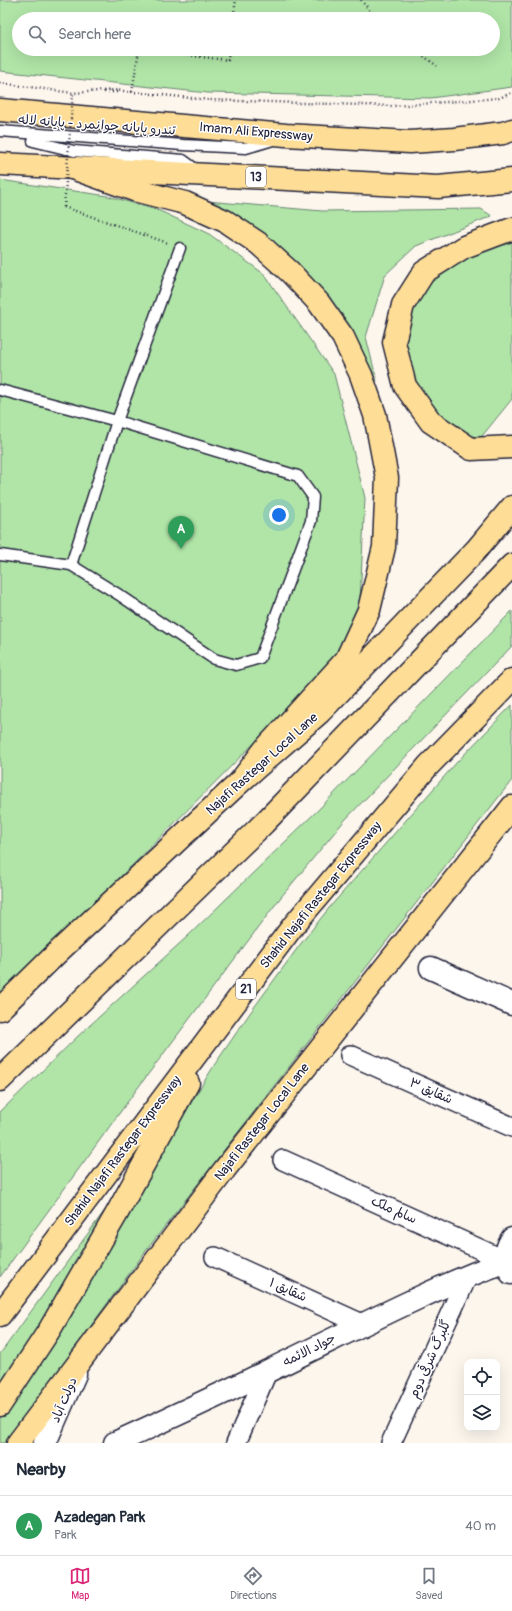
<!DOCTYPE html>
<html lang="en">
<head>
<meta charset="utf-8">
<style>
  :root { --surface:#fff; --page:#f2f2f3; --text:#1f2937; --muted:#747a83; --line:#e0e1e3; --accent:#db2777 }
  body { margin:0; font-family:Pangolin,"Playpen Sans Arabic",sans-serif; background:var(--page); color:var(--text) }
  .controls { position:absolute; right:12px; bottom:12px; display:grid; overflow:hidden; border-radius:8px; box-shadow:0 4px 16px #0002 }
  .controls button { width:36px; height:36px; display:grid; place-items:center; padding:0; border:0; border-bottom:1px solid var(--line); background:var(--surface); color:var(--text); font:20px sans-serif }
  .you { position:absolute; left:279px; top:515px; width:14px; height:14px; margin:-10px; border:3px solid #fff; border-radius:50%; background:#1a73e8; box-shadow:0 0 0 6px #1a73e833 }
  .badge { display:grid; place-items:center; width:26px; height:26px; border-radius:50%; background:var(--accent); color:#fff; font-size:13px; font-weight:700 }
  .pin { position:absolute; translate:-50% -33px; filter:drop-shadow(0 1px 2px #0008) }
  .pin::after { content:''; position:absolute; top:21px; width:14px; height:12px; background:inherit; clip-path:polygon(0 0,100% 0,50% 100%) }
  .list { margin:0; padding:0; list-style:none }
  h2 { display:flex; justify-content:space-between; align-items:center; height:52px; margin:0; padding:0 16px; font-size:17px }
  h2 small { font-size:13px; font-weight:400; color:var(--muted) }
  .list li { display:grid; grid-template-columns:26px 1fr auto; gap:12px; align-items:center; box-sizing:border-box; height:60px; padding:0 16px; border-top:1px solid var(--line) }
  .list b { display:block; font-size:15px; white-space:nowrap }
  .list p { margin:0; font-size:13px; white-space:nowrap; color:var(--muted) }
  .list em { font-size:13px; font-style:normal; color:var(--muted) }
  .icon { flex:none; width:22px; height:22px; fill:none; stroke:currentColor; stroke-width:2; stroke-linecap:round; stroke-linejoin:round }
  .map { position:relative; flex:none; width:512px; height:1443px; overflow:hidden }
  .search { position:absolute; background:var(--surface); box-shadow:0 4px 16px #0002; left:12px; right:12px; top:12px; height:44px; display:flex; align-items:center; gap:10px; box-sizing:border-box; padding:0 14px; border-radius:22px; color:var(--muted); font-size:15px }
  .sheet { height:112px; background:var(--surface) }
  nav { display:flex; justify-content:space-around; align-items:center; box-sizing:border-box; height:56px; border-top:1px solid var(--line); background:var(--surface); font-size:11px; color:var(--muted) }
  nav a { display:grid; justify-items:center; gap:2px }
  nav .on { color:var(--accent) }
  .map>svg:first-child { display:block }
  .green { fill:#b0e5a7; stroke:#698471; fill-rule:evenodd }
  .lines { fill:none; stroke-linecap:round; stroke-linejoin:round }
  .service-casing { stroke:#22223b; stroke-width:13 }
  .minor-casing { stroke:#22223b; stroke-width:22 }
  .tertiary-casing { stroke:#22223b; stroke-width:25 }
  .primary-casing { stroke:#22223b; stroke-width:25 }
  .trunk-casing { stroke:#22223b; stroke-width:25 }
  .path { stroke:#22223b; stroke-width:2.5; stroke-dasharray:1 3; stroke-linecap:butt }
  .service { stroke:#fff; stroke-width:10 }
  .minor { stroke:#fff; stroke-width:19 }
  .tertiary { stroke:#fff; stroke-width:22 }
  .primary { stroke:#fedd96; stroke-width:22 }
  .trunk { stroke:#fedd96; stroke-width:22 }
  .path-bridge { stroke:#22223b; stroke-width:2.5; stroke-dasharray:1 3; stroke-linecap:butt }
  .labels { text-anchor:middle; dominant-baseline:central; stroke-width:3; stroke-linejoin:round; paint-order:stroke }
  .shield { fill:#fff; stroke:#646476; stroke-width:1 }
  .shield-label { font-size:12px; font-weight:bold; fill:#22223b }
  .street-label { font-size:13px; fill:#22223b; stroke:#fff }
</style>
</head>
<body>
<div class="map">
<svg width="512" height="1443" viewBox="0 0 512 1443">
  <rect width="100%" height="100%" fill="#fcf6ed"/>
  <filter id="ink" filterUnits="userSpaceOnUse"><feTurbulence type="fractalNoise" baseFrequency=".025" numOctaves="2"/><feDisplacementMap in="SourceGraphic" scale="8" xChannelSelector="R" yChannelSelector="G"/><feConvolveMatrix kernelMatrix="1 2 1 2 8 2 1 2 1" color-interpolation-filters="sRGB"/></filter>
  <g filter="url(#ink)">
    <g class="green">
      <path d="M0,0H512V87L431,98L208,93L0,71ZM19,19H493V49H19Z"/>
      <path d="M0,180L108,196L160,211L209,234L264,274L334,374L365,498L360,600L344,653L0,998Z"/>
      <path d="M195,200L322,211L481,209L492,216L416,246L385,275L366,337L377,381L368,375L332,305Z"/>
      <path d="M512,240V399L478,441L435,411L408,375L400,331L415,293L473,254Z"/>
      <path d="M512,611V646L344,821L281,897L137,1089L0,1277V1112L77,1037L189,935L319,809Z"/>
      <path d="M512,705V780L148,1248L5,1443H0V1416L35,1365L165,1145L215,1064L250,1013L299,946L329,908L457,762Z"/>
      <path d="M116,1195L0,1398V1354Z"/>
    </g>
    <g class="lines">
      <defs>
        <g id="service">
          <path d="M0,131L183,145L246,148L273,140"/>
          <path d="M33,141L74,151L183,160L198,171"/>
          <path d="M0,390L117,421L71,565"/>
          <path d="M0,555L71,565L121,596L214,659L236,665L260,658L311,521L313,497L298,476L117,421L180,248"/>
        </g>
        <g id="minor">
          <path d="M350,1055L512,1127"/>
          <path d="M283,1160L506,1261"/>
          <path d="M215,1257L362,1324"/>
          <path d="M236,1443L267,1372"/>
          <path d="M391,1443L468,1275"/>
        </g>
        <g id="tertiary">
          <path d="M431,968L512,1004"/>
          <path d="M511,1273C505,1260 504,1251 512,1239"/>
          <path d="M45,1443L75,1374"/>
          <path d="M115,1443C165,1420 216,1397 266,1372C345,1334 423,1292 506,1261"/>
        </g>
        <g id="primary">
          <path d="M0,1009L59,951L239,783L319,713L476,550L512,507"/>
          <path d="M18,1443L225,1169L512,807"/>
        </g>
        <g id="trunk">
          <path d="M0,110L286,135L410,142L454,139L503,133L512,130"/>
          <path d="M0,164L438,187L512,180"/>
          <path d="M72,168L134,190L185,203L225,221L258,243L290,272L319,303L343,337L361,375L375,415L387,478L384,547L369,610L346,660L265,749L239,783"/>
          <path d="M512,229L464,247L424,272L403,305L394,342L405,386L431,422L471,449L512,447"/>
          <path d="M0,1080L264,823L512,565"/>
          <path d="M0,1315L293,926L428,766L512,680"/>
          <path d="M0,1405L50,1329L116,1215L188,1083"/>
        </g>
      </defs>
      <use href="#service" class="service-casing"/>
      <use href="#minor" class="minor-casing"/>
      <use href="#tertiary" class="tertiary-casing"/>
      <use href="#primary" class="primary-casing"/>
      <use href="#trunk" class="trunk-casing"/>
      <g class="path">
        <path d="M361,0L377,19"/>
        <path d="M233,19L236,0"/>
        <path d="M414,49L437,66"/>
        <path d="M0,83L73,93L114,90L210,100L393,106L499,98L512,93"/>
        <path d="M104,92H119"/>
        <path d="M132,92L139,50L228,60L229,49"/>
        <path d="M64,207L168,243"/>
      </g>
      <use href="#service" class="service"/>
      <use href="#minor" class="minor"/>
      <use href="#tertiary" class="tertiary"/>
      <use href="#primary" class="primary"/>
      <use href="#trunk" class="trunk"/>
      <path class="path-bridge" d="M64,207L73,93"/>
    </g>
  </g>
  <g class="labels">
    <g class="shield">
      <rect x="246" y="167" width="20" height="20" rx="3"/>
      <rect x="236" y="979" width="20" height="20" rx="3"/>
    </g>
    <g class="shield-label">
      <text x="256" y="177">13</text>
      <text x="246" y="989">21</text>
    </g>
    <g class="street-label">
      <text transform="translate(97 125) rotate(4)">تندرو پایانه جوانمرد - پایانه لاله</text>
      <text transform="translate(256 132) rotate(5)">Imam Ali Expressway</text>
      <text transform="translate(262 764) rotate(-42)">Najafi Rastegar Local Lane</text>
      <text transform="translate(321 895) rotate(-51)">Shahid Najafi Rastegar Expressway</text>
      <text transform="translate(431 1091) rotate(24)">شقایق ۳</text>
      <text transform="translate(262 1122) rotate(-52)">Najafi Rastegar Local Lane</text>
      <text transform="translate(123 1151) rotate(-53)">Shahid Najafi Rastegar Expressway</text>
      <text transform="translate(394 1210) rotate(24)">سالم ملک</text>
      <text transform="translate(288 1290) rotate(24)">شقایق ۱</text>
      <text transform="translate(309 1350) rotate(-27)">جواد الائمه</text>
      <text transform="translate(430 1359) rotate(-66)">گلبرگ شرقی دوم</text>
      <text transform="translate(64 1400) rotate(-67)">دولت آباد</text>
    </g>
  </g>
</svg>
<div class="controls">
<button><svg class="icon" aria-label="locate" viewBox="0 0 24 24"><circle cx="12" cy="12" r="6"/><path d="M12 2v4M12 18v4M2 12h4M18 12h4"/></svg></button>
<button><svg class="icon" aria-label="layers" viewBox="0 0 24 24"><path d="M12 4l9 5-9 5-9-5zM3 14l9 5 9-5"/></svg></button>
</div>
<div class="you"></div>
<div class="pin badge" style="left:181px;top:549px;background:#2e9e5b">A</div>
<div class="search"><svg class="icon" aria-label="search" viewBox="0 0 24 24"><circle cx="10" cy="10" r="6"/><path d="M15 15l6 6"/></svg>Search here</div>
</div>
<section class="sheet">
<h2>Nearby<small></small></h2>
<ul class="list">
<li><span class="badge" style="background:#2e9e5b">A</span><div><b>Azadegan Park</b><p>Park</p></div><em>40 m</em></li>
</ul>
</section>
<nav>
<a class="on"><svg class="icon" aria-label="map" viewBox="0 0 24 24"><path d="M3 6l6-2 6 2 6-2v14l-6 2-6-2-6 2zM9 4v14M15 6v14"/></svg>Map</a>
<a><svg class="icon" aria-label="directions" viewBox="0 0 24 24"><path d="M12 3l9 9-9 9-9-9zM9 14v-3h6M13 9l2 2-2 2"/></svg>Directions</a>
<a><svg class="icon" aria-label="saved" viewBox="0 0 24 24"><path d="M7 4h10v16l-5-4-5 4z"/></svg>Saved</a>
</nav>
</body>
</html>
